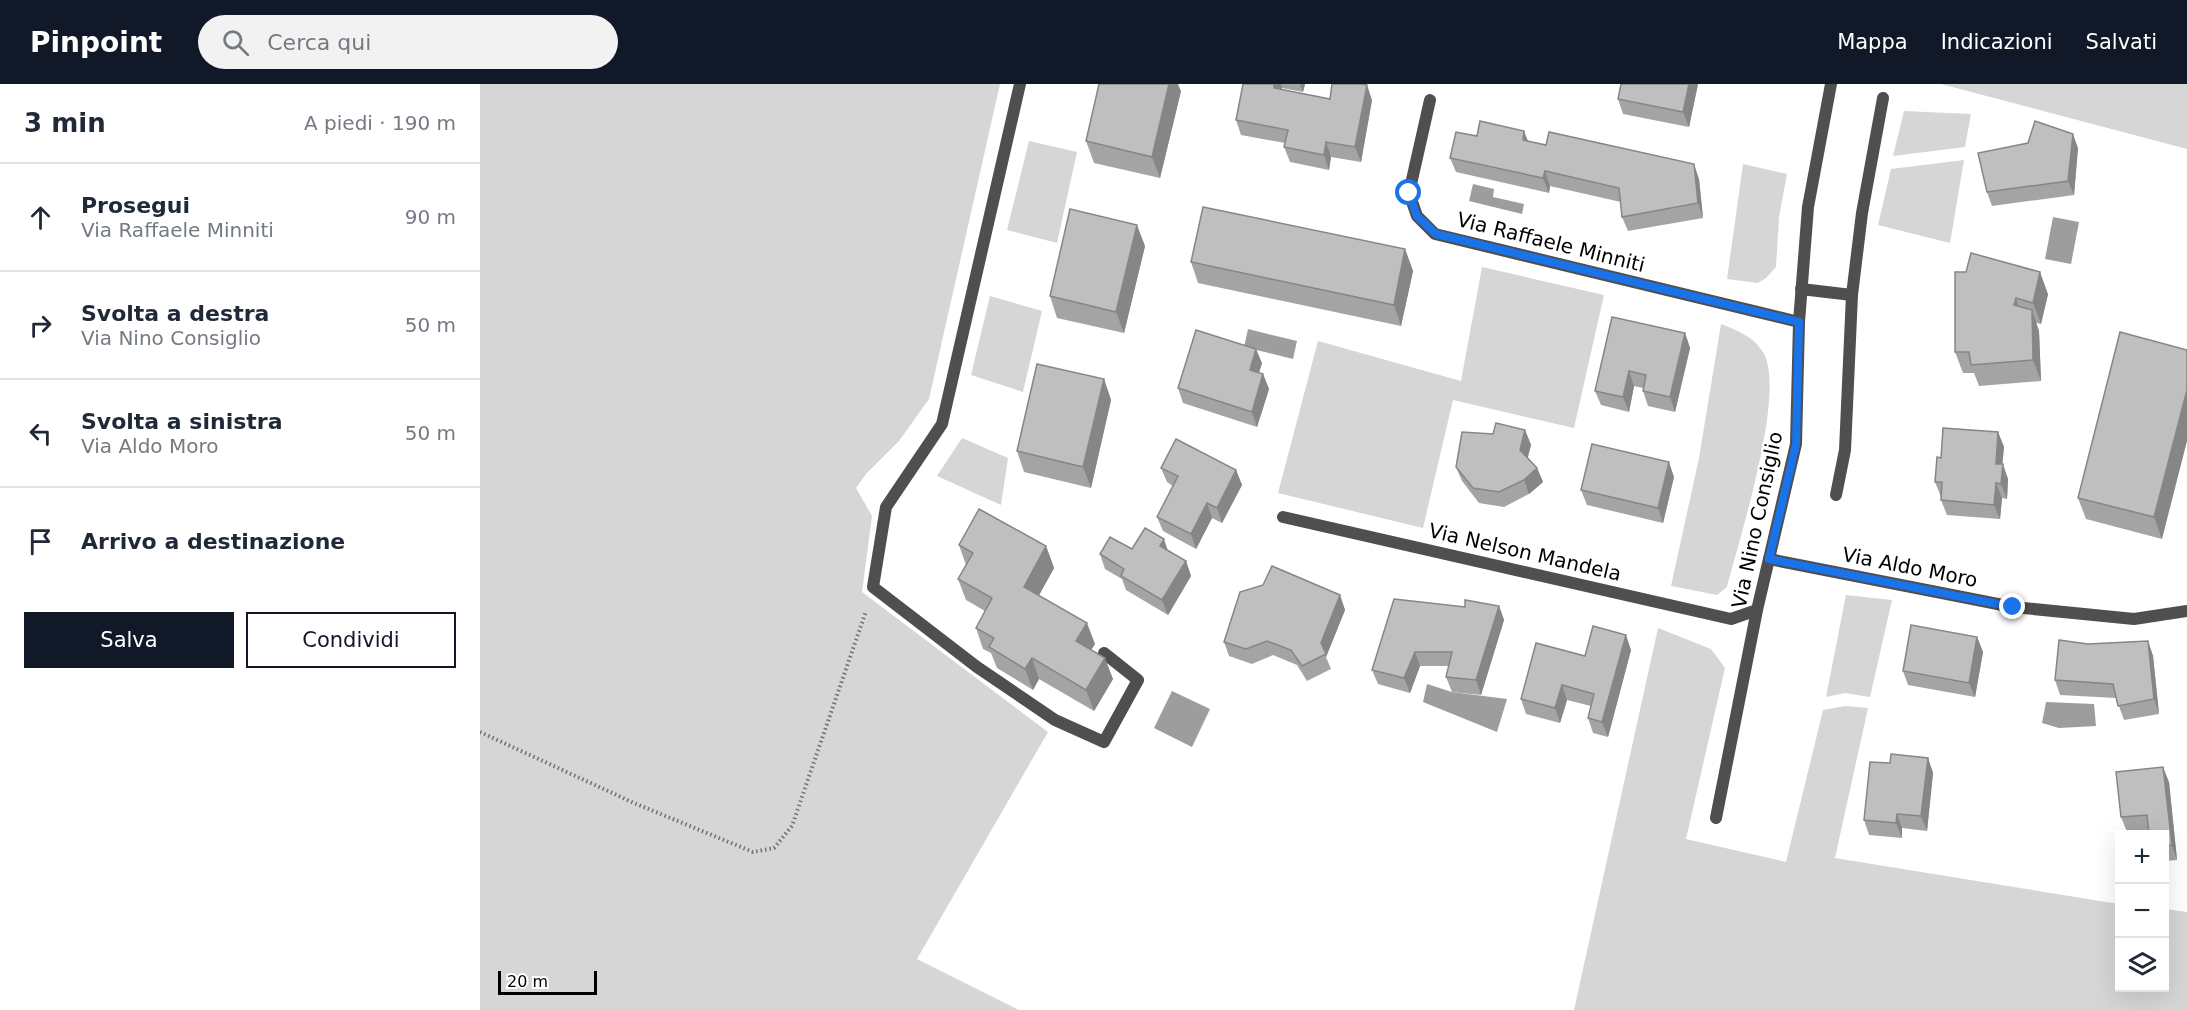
<!DOCTYPE html>
<html lang="it">
<head>
<meta charset="utf-8">
<style>
  :root { --surface:#fff; --page:#f2f2f3; --text:#1f2937; --muted:#747a83; --line:#e0e1e3; --accent:#111827 }
  body { margin:0; font-family:"DejaVu Sans",sans-serif; background:var(--page); color:var(--text) }
  .controls { position:absolute; right:18px; bottom:18px; display:grid; overflow:hidden; border-radius:0px; box-shadow:0 6px 24px #0002 }
  .controls button { width:54px; height:54px; display:grid; place-items:center; padding:0; border:0; border-bottom:2px solid var(--line); background:var(--surface); color:var(--text); font:30px sans-serif }
  .scale { position:absolute; left:18px; bottom:15px; width:99px; box-sizing:border-box; padding-left:6px; border:3px solid #000; border-top:0; font-size:16px; line-height:21px; white-space:nowrap; color:#000; -webkit-text-stroke:4px #fff; paint-order:stroke }
  .stop { position:absolute; width:18px; height:18px; margin:-14px; border:4px solid #1a73e8; border-radius:50%; background:#fff }
  .stop.end { background:#1a73e8; border-color:#fff; box-shadow:0 2px 6px #0008 }
  .list { margin:0; padding:0; list-style:none }
  h2 { display:flex; justify-content:space-between; align-items:center; height:78px; margin:0; padding:0 24px; font-size:26px }
  h2 small { font-size:20px; font-weight:400; color:var(--muted) }
  .list li { display:grid; grid-template-columns:39px 1fr auto; gap:18px; align-items:center; box-sizing:border-box; height:108px; padding:0 24px; border-top:2px solid var(--line) }
  .list b { display:block; font-size:22px; white-space:nowrap }
  .list p { margin:0; font-size:20px; white-space:nowrap; color:var(--muted) }
  .list em { font-size:20px; font-style:normal; color:var(--muted) }
  .actions { display:flex; gap:12px; padding:18px 24px }
  .actions a { flex:1; padding:14px 0; border:2px solid var(--accent); border-radius:0px; text-align:center; font-size:21px; color:var(--accent) }
  .actions .main { background:var(--accent); color:#fff }
  .icon { flex:none; width:33px; height:33px; fill:none; stroke:currentColor; stroke-width:2; stroke-linecap:round; stroke-linejoin:round }
  .map { position:relative; flex:none; width:1707px; height:926px; overflow:hidden }
  header { display:flex; align-items:center; gap:36px; box-sizing:border-box; height:84px; padding:0 30px; background:var(--accent); color:#fff }
  header strong { font-size:28px }
  nav { display:flex; gap:33px; margin-inline-start:auto; font-size:21px }
  .search { width:420px; height:54px; background:var(--page); display:flex; align-items:center; gap:15px; box-sizing:border-box; padding:0 21px; border-radius:33px; color:var(--muted); font-size:22px }
  main { display:flex }
  aside { flex:1; background:var(--surface) }
  .map>svg:first-child { display:block }
  .green { fill:#d6d6d6 }
  .water { fill:#9d9d9d }
  .lines { fill:none; stroke-linecap:round; stroke-linejoin:round }
  .path { stroke:#717171; stroke-width:4; stroke-dasharray:1.5 3; stroke-linecap:butt }
  .service { stroke:#4f4f4f; stroke-width:12 }
  .pedestrian { stroke:#4f4f4f; stroke-width:12 }
  .minor { stroke:#4f4f4f; stroke-width:12 }
  .wall { fill:#a4a4a4 }
  .shaded-wall { fill:#868686 }
  .building { fill:#bfbfbf; stroke:#868686; stroke-width:1.5 }
  .route { stroke:#1a73e8; stroke-width:8 }
  .labels { text-anchor:middle; dominant-baseline:central; stroke-width:4.5; stroke-linejoin:round; paint-order:stroke }
  .street-label { font-size:20px; fill:#000; stroke:#fff }
</style>
</head>
<body>
<header>
<strong>Pinpoint</strong>
<div class="search"><svg class="icon" aria-label="search" viewBox="0 0 24 24"><circle cx="10" cy="10" r="6"/><path d="M15 15l6 6"/></svg>Cerca qui</div>
<nav><a>Mappa</a><a>Indicazioni</a><a>Salvati</a></nav>
</header>
<main>
<aside>
<h2>3 min<small>A piedi · 190 m</small></h2>
<ul class="list">
<li><svg class="icon" aria-label="ahead" viewBox="0 0 24 24"><path d="M12 20V5M6 11l6-6 6 6"/></svg><div><b>Prosegui</b><p>Via Raffaele Minniti</p></div><em>90 m</em></li>
<li><svg class="icon" aria-label="right" viewBox="0 0 24 24"><path d="M7 20v-9h11M14 6l5 5-5 5"/></svg><div><b>Svolta a destra</b><p>Via Nino Consiglio</p></div><em>50 m</em></li>
<li><svg class="icon" aria-label="left" viewBox="0 0 24 24"><path d="M17 20v-9H6M10 6l-5 5 5 5"/></svg><div><b>Svolta a sinistra</b><p>Via Aldo Moro</p></div><em>50 m</em></li>
<li><svg class="icon" aria-label="arrive" viewBox="0 0 24 24"><path d="M6 21V4h12l-3 4 3 4H6"/></svg><div><b>Arrivo a destinazione</b></div></li>
</ul>
<div class="actions"><a class="main">Salva</a><a>Condividi</a></div>
</aside>
<div class="map">
<svg width="1707" height="926" viewBox="0 0 1707 926">
  <rect width="100%" height="100%" fill="#fff"/>
  <g class="green">
    <path d="M0,0H520L449,315L419,357L386,390L376,404L392,432L382,508L568,648L437,875L539,926H0Z"/>
    <path d="M1461,0H1707V65Z"/>
    <path d="M1424,27L1491,30L1485,63L1413,72Z"/>
    <path d="M549,57L597,68L577,159L527,146Z"/>
    <path d="M1484,76L1470,159L1398,141L1411,85Z"/>
    <path d="M1263,80L1307,90L1299,133L1296,183L1286,194L1278,199L1247,195Z"/>
    <path d="M1002,183L1124,211L1094,344L973,316L943,444L798,409L838,257L981,297Z"/>
    <path d="M510,212L562,227L543,308L491,291Z"/>
    <path d="M1241,240C1258,247 1273,252 1283,268C1307,307 1259,456 1247,503L1237,511L1191,502L1219,374Z"/>
    <path d="M482,354L528,374L521,421L457,392Z"/>
    <path d="M1366,511L1412,516L1390,613L1365,609L1346,613Z"/>
    <path d="M1178,544L1231,565L1245,584L1206,755L1306,778L1343,626L1365,622L1388,624L1355,774L1639,820L1640,904H1684L1685,825L1707,828V926H1094Z"/>
  </g>
  <g class="water">
    <path d="M993,100L1014,105L1013,113L1044,120L1042,130L989,117Z"/>
    <path d="M1573,133L1599,138L1591,180L1565,175Z"/>
    <path d="M768,245L817,257L813,275L764,263Z"/>
    <path d="M947,600L972,608L1027,615L1017,648L943,618Z"/>
    <path d="M692,607L730,625L712,663L674,644Z"/>
    <path d="M1566,618L1614,620L1616,642L1579,644L1562,639Z"/>
  </g>
  <g class="lines">
    <path class="path" d="M0,648L154,719L273,768L294,764L312,742L386,527"/>
    <g class="service">
      <path d="M1321,205L1372,211"/>
      <path d="M1356,411L1365,366L1372,211L1382,129L1403,14"/>
    </g>
    <path class="pedestrian" d="M1236,734L1277,526"/>
    <g class="minor">
      <path d="M540,0L462,340L406,423L393,503L497,583L575,636L624,658L658,596L624,569"/>
      <path d="M950,16L929,109L937,132L955,150L1319,238"/>
      <path d="M803,433L1251,535L1277,526L1316,360L1319,238L1328,123L1351,0"/>
      <path d="M1289,475L1533,523L1654,535L1707,527"/>
    </g>
  </g>
  <g class="wall">
    <path d="M763,0H825L823,8L802,4V5L850,15L892,16L881,78L851,73L849,86L810,78L804,63L805,59L761,51L756,36Z"/>
    <path d="M1218,0L1209,43L1143,30L1138,15Z"/>
    <path d="M701,7L680,94L614,79L606,57Z"/>
    <path d="M997,52L1048,57L1219,95L1223,134L1148,147L1142,133L1141,118L1070,102L1069,109L976,88L970,74Z"/>
    <path d="M1598,64L1594,111L1512,122L1507,108Z"/>
    <path d="M665,162L644,249L577,234L570,212Z"/>
    <path d="M925,165L933,187L921,242L718,199L711,178Z"/>
    <path d="M1475,188L1568,210L1561,240L1556,239L1559,247L1561,297L1499,302L1494,289H1483L1475,268Z"/>
    <path d="M1205,249L1210,264L1195,328L1168,322L1163,307V304L1154,302L1149,328L1121,321L1115,307Z"/>
    <path d="M1707,266L1682,455L1606,435L1598,414Z"/>
    <path d="M782,279L779,289L783,290L789,305L777,343L703,319L698,304Z"/>
    <path d="M624,295L631,316L611,404L544,388L537,367Z"/>
    <path d="M1045,346L1051,361L1047,374L1057,384L1063,398L1049,410L1024,423L999,419L982,397L976,383L1013,350Z"/>
    <path d="M1518,348L1524,363L1522,380L1528,395L1527,415L1522,414L1520,435L1467,431L1461,416V413L1455,398L1461,374Z"/>
    <path d="M681,384L756,386L762,401L742,439L732,434L716,465L683,447L677,433L693,402L687,398Z"/>
    <path d="M1194,393L1183,439L1107,421L1101,406Z"/>
    <path d="M479,461L566,462L574,484L559,511L615,560L611,566L633,595L614,627L559,595L553,606L517,584L511,569L503,565L496,544L505,527L486,516L478,495L486,481Z"/>
    <path d="M652,465L688,466L706,477L711,492L688,531L646,506L642,495L625,485L620,470Z"/>
    <path d="M860,511L865,526L846,573L851,585L827,597L817,581L793,571L772,580L749,572L744,558Z"/>
    <path d="M1019,522L1024,536L1001,611L972,608L966,593L969,582H940L930,609L898,600L892,586L985,523Z"/>
    <path d="M1497,553L1503,568L1495,613L1428,601L1423,587Z"/>
    <path d="M1668,557L1673,572L1679,630L1644,636L1636,614L1580,611L1575,596L1608,560Z"/>
    <path d="M1151,566L1128,653L1113,649L1108,634L1111,622L1087,616L1080,639L1046,630L1041,615L1105,572Z"/>
    <path d="M1448,674L1453,689L1447,747L1422,744V754L1389,751L1384,736L1410,679Z"/>
    <path d="M1689,698L1697,776L1684,777V750L1669,746L1647,748L1641,733Z"/>
  </g>
  <g class="shaded-wall">
    <path d="M689,0H698L701,7L680,94L672,73Z"/>
    <path d="M794,0H801L802,4L799,19L794,4Z"/>
    <path d="M820,0H825L823,8Z"/>
    <path d="M1209,0H1218L1209,43L1203,28Z"/>
    <path d="M887,1L892,16L881,78L875,63Z"/>
    <path d="M1044,47L1050,62L1043,56Z"/>
    <path d="M1593,50L1598,64L1594,111L1588,97Z"/>
    <path d="M846,58L851,73L849,86L844,71Z"/>
    <path d="M1214,80L1219,95L1223,134L1218,119Z"/>
    <path d="M1065,87L1070,102L1069,109L1063,94Z"/>
    <path d="M657,141L665,162L644,249L636,228Z"/>
    <path d="M925,165L933,187L921,242L914,221Z"/>
    <path d="M1560,188L1568,210L1561,240L1553,219Z"/>
    <path d="M1536,214L1543,235L1534,221Z"/>
    <path d="M1552,226L1559,247L1561,297L1553,276Z"/>
    <path d="M1205,249L1210,264L1195,328L1190,313Z"/>
    <path d="M776,265L782,279L775,301L770,286Z"/>
    <path d="M1149,287L1154,302L1149,328L1143,313Z"/>
    <path d="M783,290L789,305L777,343L772,328Z"/>
    <path d="M624,295L631,316L611,404L603,383Z"/>
    <path d="M1707,306V357L1682,455L1674,433Z"/>
    <path d="M1045,346L1051,361L1046,381L1040,366Z"/>
    <path d="M1518,348L1524,363L1521,395L1516,380Z"/>
    <path d="M1189,378L1194,393L1183,439L1178,424Z"/>
    <path d="M1523,380L1528,395L1527,415L1521,400Z"/>
    <path d="M1057,384L1063,398L1049,410L1044,396Z"/>
    <path d="M756,386L762,401L742,439L737,424Z"/>
    <path d="M1516,399L1522,414L1520,435L1514,421Z"/>
    <path d="M727,419L732,434L716,465L711,450Z"/>
    <path d="M684,455L689,470L680,462Z"/>
    <path d="M566,462L574,484L552,524L544,503Z"/>
    <path d="M706,477L711,492L688,531L682,516Z"/>
    <path d="M860,511L865,526L846,573L841,559Z"/>
    <path d="M1019,522L1024,536L1001,611L996,596Z"/>
    <path d="M607,539L615,560L603,578L596,557Z"/>
    <path d="M1146,551L1151,566L1128,653L1122,638Z"/>
    <path d="M1497,553L1503,568L1495,613L1489,599Z"/>
    <path d="M1668,557L1673,572L1679,630L1674,615Z"/>
    <path d="M935,568L940,582L930,609L924,594Z"/>
    <path d="M552,574L559,595L553,606L545,585Z"/>
    <path d="M625,574L633,595L614,627L606,606Z"/>
    <path d="M1082,601L1087,616L1080,639L1075,624Z"/>
    <path d="M1448,674L1453,689L1447,747L1441,732Z"/>
    <path d="M1683,683L1689,698L1697,776L1692,761Z"/>
    <path d="M1417,730L1422,744V754L1416,739Z"/>
  </g>
  <g class="building">
    <path d="M619,0H689L672,73L606,57Z"/>
    <path d="M763,0H794V4L850,15L852,0H881L887,1L875,63L846,58L844,71L804,63L808,46L756,36Z"/>
    <path d="M1141,0H1209L1203,28L1138,15Z"/>
    <path d="M1000,37L1044,47L1043,56L1066,61L1069,48L1214,80L1218,119L1142,133L1139,104L1065,87L1063,94L970,74L976,48L997,52Z"/>
    <path d="M1555,37L1593,50L1588,97L1507,108L1498,69L1548,59Z"/>
    <path d="M723,123L925,165L914,221L711,178Z"/>
    <path d="M590,125L657,141L636,228L570,212Z"/>
    <path d="M1491,169L1560,188L1553,219L1536,214L1534,221L1552,226L1553,276L1491,281L1489,268H1475V188H1486Z"/>
    <path d="M1132,233L1205,249L1190,313L1163,307L1166,291L1149,287L1143,313L1115,307Z"/>
    <path d="M716,246L776,265L770,286L783,290L772,328L698,304Z"/>
    <path d="M1640,248L1707,266V306L1674,433L1598,414Z"/>
    <path d="M557,280L624,295L603,383L537,367Z"/>
    <path d="M1016,339L1045,346L1040,366L1057,384L1044,396L1019,408L993,404L976,383L982,348L1013,350Z"/>
    <path d="M1463,344L1518,348L1516,380H1523L1521,400L1516,399L1514,421L1461,416L1462,398H1455L1457,373L1461,374Z"/>
    <path d="M696,355L756,386L737,424L727,419L711,450L677,433L698,392L681,384Z"/>
    <path d="M1112,360L1189,378L1178,424L1101,406Z"/>
    <path d="M499,425L566,462L544,503L607,539L596,557L625,574L606,606L552,574L545,585L509,563L514,554L496,544L512,514L478,495L493,469L479,461Z"/>
    <path d="M665,444L684,455L680,462L706,477L682,516L641,492L644,485L620,470L630,453L652,465Z"/>
    <path d="M792,482L860,511L841,559L846,570L822,582L811,566L787,557L766,565L744,558L760,508L783,501Z"/>
    <path d="M914,515L985,523V516L1019,522L996,596L966,593L972,568H935L924,594L892,586Z"/>
    <path d="M1431,541L1497,553L1489,599L1423,587Z"/>
    <path d="M1113,542L1146,551L1122,638L1108,634L1114,610L1082,601L1075,624L1041,615L1056,559L1105,572Z"/>
    <path d="M1579,556L1608,560L1668,557L1674,615L1638,622L1633,600L1575,596Z"/>
    <path d="M1411,670L1448,674L1441,732L1417,730L1416,739L1384,736L1390,678L1410,679Z"/>
    <path d="M1683,683L1692,761L1684,762V750H1669L1667,731L1641,733L1636,688Z"/>
  </g>
  <g class="lines">
    <path class="route" d="M929,109L937,132L956,150L1319,238L1316,360L1289,475L1533,523"/>
  </g>
  <g class="labels">
    <g class="street-label">
      <text transform="translate(1071 158) rotate(14)">Via Raffaele Minniti</text>
      <text transform="translate(1277 436) rotate(-78)">Via Nino Consiglio</text>
      <text transform="translate(1045 468) rotate(13)">Via Nelson Mandela</text>
      <text transform="translate(1430 483) rotate(11)">Via Aldo Moro</text>
    </g>
  </g>
</svg>
<div class="controls">
<button>+</button>
<button>−</button>
<button><svg class="icon" aria-label="layers" viewBox="0 0 24 24"><path d="M12 4l9 5-9 5-9-5zM3 14l9 5 9-5"/></svg></button>
</div>
<div class="scale">20 m</div>
<div class="stop" style="left:929px;top:109px"></div>
<div class="stop end" style="left:1533px;top:523px"></div>
</div>
</main>
</body>
</html>
